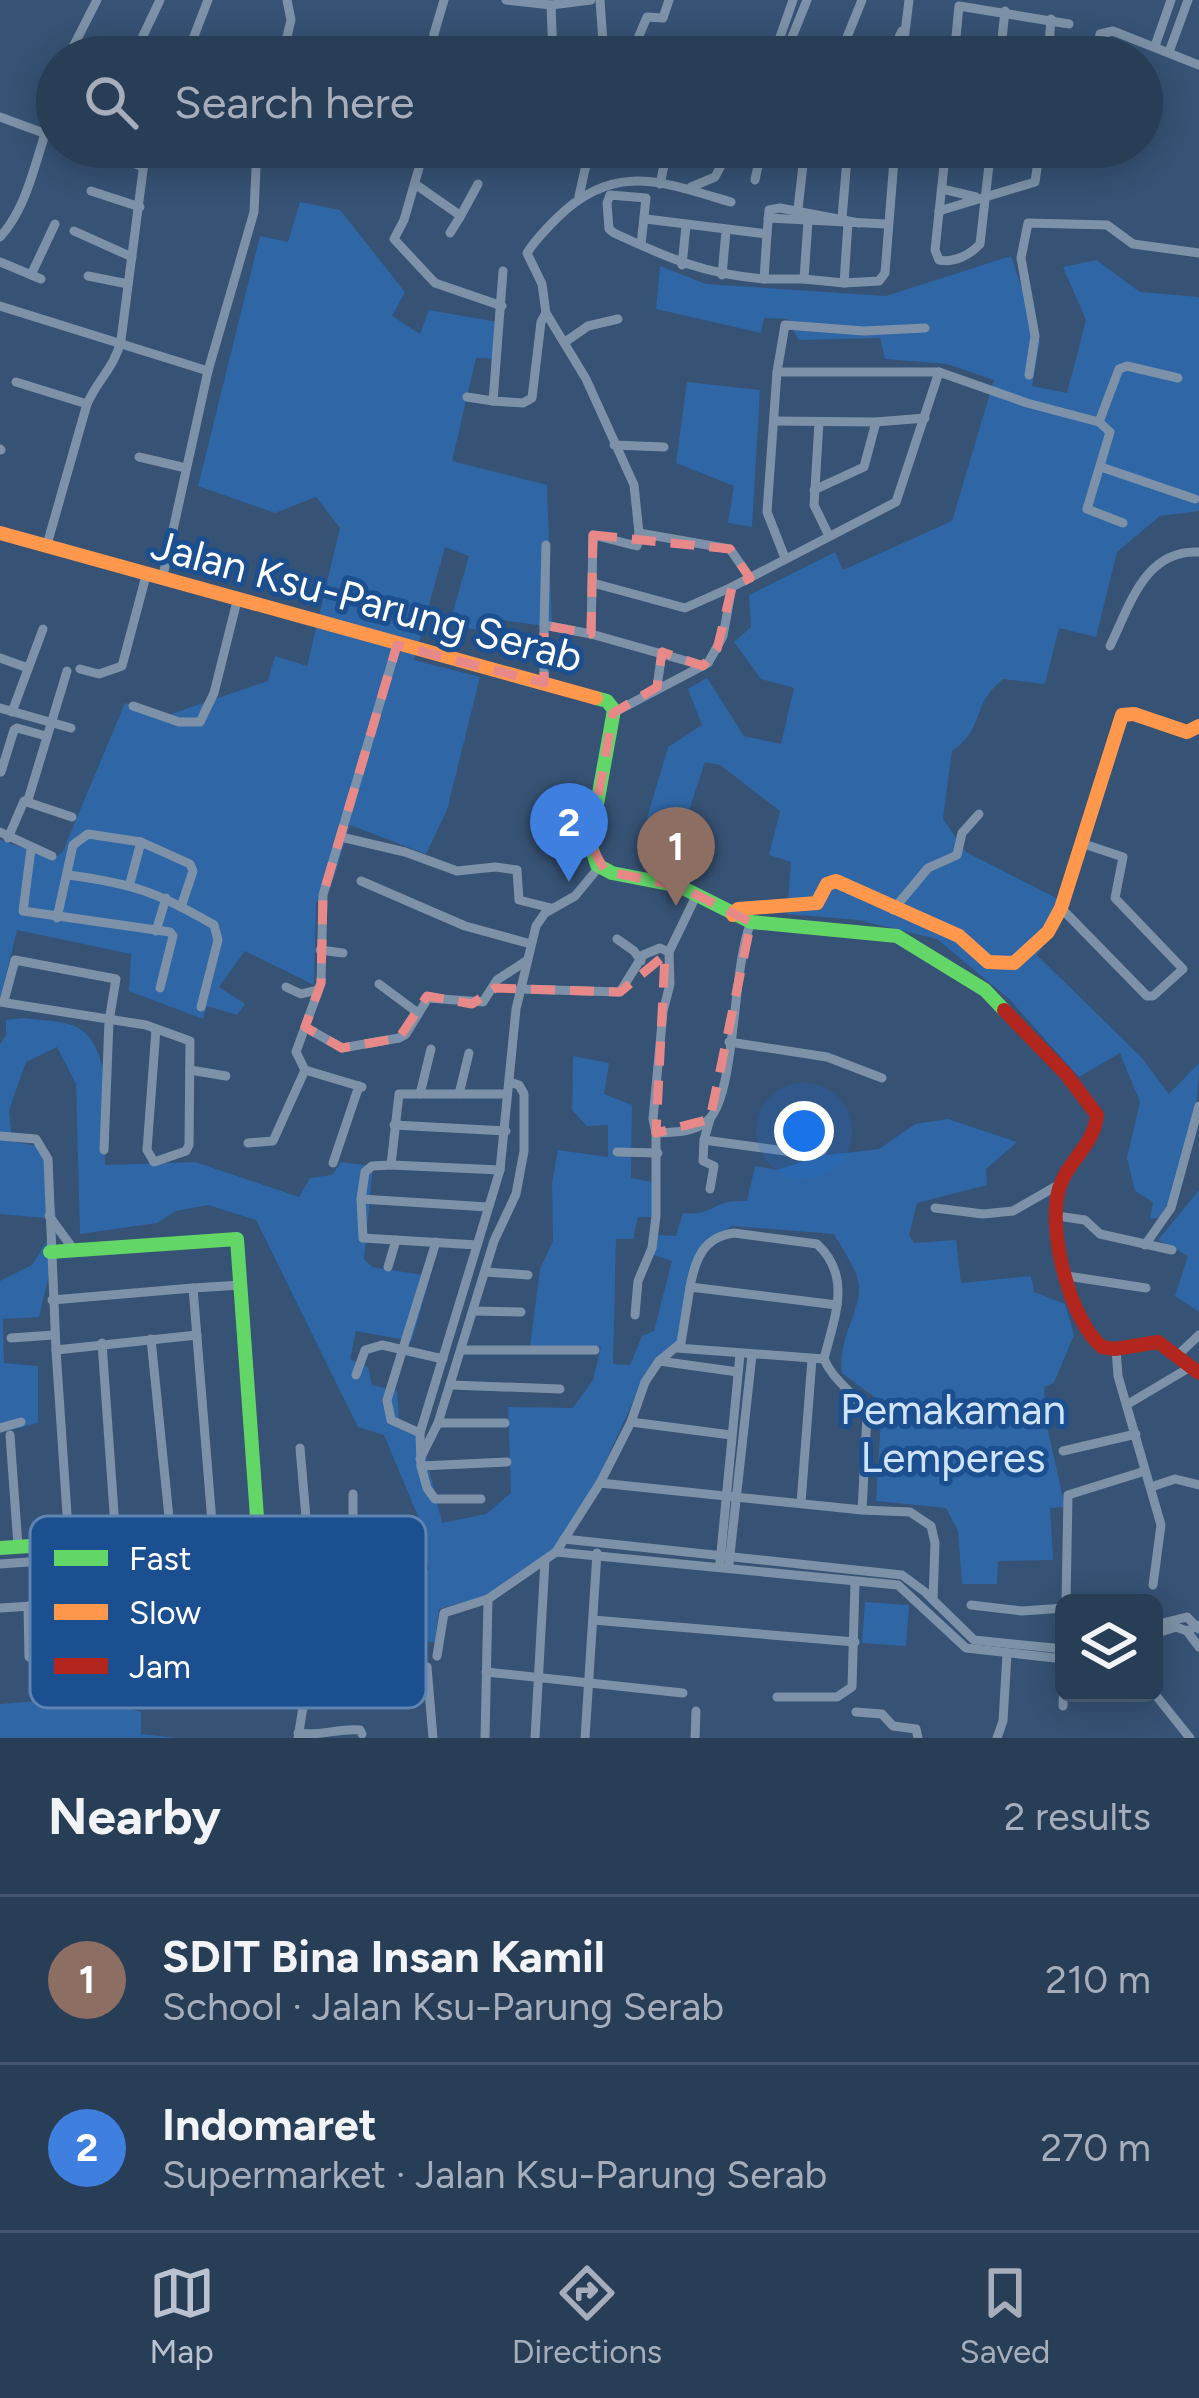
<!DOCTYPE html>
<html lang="en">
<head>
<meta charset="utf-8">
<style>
  :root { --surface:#283e57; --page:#30455d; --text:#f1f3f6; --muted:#a5aeba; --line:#44576d; --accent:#b9c2ce }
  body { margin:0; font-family:Figtree,sans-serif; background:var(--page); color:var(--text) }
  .controls { position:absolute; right:36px; bottom:36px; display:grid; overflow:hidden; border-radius:18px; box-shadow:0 6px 30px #0003 }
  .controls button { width:108px; height:108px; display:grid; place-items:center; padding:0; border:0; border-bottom:3px solid var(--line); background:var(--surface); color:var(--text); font:60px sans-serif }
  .you { position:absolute; left:804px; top:1131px; width:42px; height:42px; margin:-30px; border:9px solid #fff; border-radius:50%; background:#1a73e8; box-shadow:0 0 0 18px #1a73e833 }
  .badge { display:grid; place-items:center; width:78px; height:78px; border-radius:50%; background:var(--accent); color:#fff; font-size:39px; font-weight:700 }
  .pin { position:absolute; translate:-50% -99px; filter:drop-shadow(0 3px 6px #0008) }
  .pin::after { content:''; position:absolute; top:63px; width:42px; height:36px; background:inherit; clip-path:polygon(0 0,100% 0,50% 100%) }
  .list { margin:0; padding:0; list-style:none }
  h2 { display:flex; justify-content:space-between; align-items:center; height:156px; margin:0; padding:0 48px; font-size:51px }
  h2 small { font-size:39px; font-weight:400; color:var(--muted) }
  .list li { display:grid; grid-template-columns:78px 1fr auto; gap:36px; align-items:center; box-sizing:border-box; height:168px; padding:0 48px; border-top:3px solid var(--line) }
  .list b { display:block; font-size:45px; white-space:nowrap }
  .list p { margin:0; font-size:39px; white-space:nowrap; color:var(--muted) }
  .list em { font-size:39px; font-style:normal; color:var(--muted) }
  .icon { flex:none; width:66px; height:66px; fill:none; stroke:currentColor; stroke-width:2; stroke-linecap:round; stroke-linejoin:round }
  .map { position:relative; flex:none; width:1199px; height:1738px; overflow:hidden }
  .search { position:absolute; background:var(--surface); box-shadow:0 6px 30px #0003; left:36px; right:36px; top:36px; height:132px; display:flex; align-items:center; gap:30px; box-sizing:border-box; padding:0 42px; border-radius:66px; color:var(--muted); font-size:45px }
  .sheet { height:492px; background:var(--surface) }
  nav { display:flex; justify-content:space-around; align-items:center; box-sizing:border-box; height:168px; border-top:3px solid var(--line); background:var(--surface); font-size:33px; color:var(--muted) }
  nav a { display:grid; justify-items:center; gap:6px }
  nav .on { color:var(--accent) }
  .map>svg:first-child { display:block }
  .green { fill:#2f66a5 }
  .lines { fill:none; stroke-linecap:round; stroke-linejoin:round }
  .street { stroke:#7d92a8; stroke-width:9 }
  .fast { stroke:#63d668; stroke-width:14 }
  .slow { stroke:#ff974d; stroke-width:14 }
  .jam { stroke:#b3261e; stroke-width:14 }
  .marked { fill:none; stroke:#e88989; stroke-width:9; stroke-dasharray:24 15; stroke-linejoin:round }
  .labels { text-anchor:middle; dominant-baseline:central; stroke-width:10; stroke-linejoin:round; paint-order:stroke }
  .street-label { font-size:42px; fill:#fff; stroke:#1b4f8f }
  .park-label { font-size:42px; fill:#cfe3fa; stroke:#1b4f8f }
  .key { fill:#1b4f8f; stroke:#5f84b1; stroke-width:3 }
  .key-label { font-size:33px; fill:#fff }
</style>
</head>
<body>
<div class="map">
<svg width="1199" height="1738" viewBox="0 0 1199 1738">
  <rect width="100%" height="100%" fill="#365274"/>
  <g class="green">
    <path d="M300,202L340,210L405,292L392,316L420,334L429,310L503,323L501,359L476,358L452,461L547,485L552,627L501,620L498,633L449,625L469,556L445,547L414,660L480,677L447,810L426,854L350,825L334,878L316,903L314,985L245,951L219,987L245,1004L237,1015L207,1006L203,1019L129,991L131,954L17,930L0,999V840L55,858L63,851L125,703L165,716L268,681L275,656L307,666L340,528L316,497L275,513L198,486L260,236L288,242Z"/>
    <path d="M1011,256L1040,342L1032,386L1067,393L1086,320L1063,267L1096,260L1140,292L1199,297V511L1160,516L1117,552L1096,637L1059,628L1045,684L1003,679C969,707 986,728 952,751L943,819L966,852L1070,905L1037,955L1141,1057L1169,1094L1199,1063C1199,1113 1183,1171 1163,1217L1150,1219L1153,1202L1135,1191L1127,1158L1140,1102L1120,1053L1079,1077L1009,999L937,939L858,920L787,914L791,862L769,855L780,811L720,765L705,762L673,858L640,842L668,747L702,725L688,689L707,678L744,736L781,744L794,688L761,679L734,642L751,627L749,595L835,552L843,570L952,521L994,380L947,364L885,359L880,338L799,340L787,319L764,318L761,333L656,309L660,266L706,284L886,296Z"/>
    <path d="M687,382L760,390L752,527L728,523L734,486L676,463Z"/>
    <path d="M24,1018C41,1021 67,1020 80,1029C116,1053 103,1128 105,1165L195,1162L299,1197L310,1178L332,1175L341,1162L373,1166L364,1259L372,1267L430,1276L412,1341L356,1331L350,1359L368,1367L372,1385L397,1391L399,1419L423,1443L442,1523L486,1514L511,1493L508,1407L573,1408L593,1380L601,1347L530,1346L540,1269L553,1241L552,1183L558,1150L608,1157V1125L587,1126L572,1110L573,1056L609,1063L604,1094L632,1105L631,1178L653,1182L652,1217H638L633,1239H616L613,1364L630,1365L642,1336L654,1331L672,1261L654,1255L658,1235L676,1236L683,1213C714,1217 713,1198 747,1201L755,1166L777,1170L819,1156L879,1149L915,1124L948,1119L1017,1142L986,1169L987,1185L917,1203L909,1235L914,1243L956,1240L961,1283L1031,1276L1034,1292L1065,1304L1074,1335L1054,1383L1044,1387L1047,1426L1065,1507L1050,1508L1053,1560L998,1561L997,1584H962L958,1531L946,1508L876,1501L882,1403L842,1373C838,1337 859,1316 859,1287C858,1270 842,1249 834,1234L732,1226L708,1242L694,1257L680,1338L644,1378L597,1480L559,1544L496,1593L439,1609L435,1642L357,1641L356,1625L283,1620L254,1610L286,1572L348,1561L429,1570L420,1521L384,1435L358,1427L256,1220L208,1205L176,1211L157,1223L80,1234L76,1084L57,1047L26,1062L9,1110L12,1141L41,1147L57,1219L0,1214V1044L6,1035V1020Z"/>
    <path d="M1199,1190V1312L1175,1296L1188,1256L1158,1240Z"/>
    <path d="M48,1239L50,1270L39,1317L3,1319L4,1363L38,1366V1423L0,1433V1281L32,1265Z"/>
    <path d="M865,1602L909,1605L906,1646L862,1643Z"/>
    <path d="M90,1697L141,1712V1734L177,1738H0V1704Z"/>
  </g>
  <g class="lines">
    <g class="street">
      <path d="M506,0L551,5L591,0"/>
      <path d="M600,0L604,57"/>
      <path d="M551,5L553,57"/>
      <path d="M1155,46L1171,0"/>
      <path d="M1169,52L1188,0"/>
      <path d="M89,57L75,50L74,45L97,0"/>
      <path d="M133,57L160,0"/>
      <path d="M186,57L208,0"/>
      <path d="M282,57L291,20L287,0"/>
      <path d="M433,57L434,34L444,0"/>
      <path d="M630,57L647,17L663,18L669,0"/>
      <path d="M773,57L793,0"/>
      <path d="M784,57L807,0"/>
      <path d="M839,57L862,0"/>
      <path d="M889,57L902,31"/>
      <path d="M902,57L909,0"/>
      <path d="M954,57L959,6L1069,24"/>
      <path d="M1000,57L1005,11"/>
      <path d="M1048,57L1051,19"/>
      <path d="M1096,57L1100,34L1113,31L1199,65"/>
      <path d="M0,117L57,138"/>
      <path d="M84,147L141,166"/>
      <path d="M425,147L404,220L394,239L435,283L502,306"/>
      <path d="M428,147L489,161L493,147"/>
      <path d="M636,147L639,153L665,161L660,184"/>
      <path d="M946,147L935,250L939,260C954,263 970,255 980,244L991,147"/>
      <path d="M847,157L894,154"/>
      <path d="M529,160L532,147"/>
      <path d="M1087,161L1088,147"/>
      <path d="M755,180L762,147"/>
      <path d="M415,184L458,214L460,217L450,233"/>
      <path d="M691,187L715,177L731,147"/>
      <path d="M942,189L976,197"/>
      <path d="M91,191L140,207"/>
      <path d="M579,196L590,147"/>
      <path d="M731,202C662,182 614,161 557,218C546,229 535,240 527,253L542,284L546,313L586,379L634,485L639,533L730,549L750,578"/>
      <path d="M798,209L805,147"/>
      <path d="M939,211L1035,182L1040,147"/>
      <path d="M460,217L478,184"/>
      <path d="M768,218L886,224"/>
      <path d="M842,218L848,147"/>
      <path d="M646,219L767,234L769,210L780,208L859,223"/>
      <path d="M808,221L804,279L844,283L879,281L885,273L895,147"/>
      <path d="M74,231L132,257"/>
      <path d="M0,237C25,210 34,168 45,134"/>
      <path d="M641,245L646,198L610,195L607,203L609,229L614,233C668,258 704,274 764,279L767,234"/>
      <path d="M0,262L41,279"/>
      <path d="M682,265L686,226"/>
      <path d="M503,271L493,401L523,403L532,398L541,322L546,313"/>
      <path d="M31,275L55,224"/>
      <path d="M722,275L726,231"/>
      <path d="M88,276L128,284"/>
      <path d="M764,279H804"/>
      <path d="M844,283L848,223"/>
      <path d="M0,306L208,371"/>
      <path d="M925,328L864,331L785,325L777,372H939L1027,403L1099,422L1110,432L1087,509L1123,523"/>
      <path d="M565,342L588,326L618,319"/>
      <path d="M777,372L767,512L785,558"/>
      <path d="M1029,375L1035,336L1021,258L1028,223L1107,225L1133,244L1199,253"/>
      <path d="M16,382L87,404"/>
      <path d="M467,397L493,401"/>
      <path d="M774,421L876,422L925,418"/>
      <path d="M819,422L814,505L829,536"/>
      <path d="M1099,422L1119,369L1127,366L1178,378"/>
      <path d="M614,445L664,447"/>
      <path d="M0,449L1,450"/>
      <path d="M139,457L186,468"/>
      <path d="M1101,467L1195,499"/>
      <path d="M814,490L864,467L876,422"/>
      <path d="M46,548L87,404C98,379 115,367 121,340L146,147"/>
      <path d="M162,580L208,371L254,212L257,147"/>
      <path d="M593,583L685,608L732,587"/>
      <path d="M544,625L546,545"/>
      <path d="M591,634L701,665"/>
      <path d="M397,645L323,895L321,983L305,1027L342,1048L399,1038L406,1034L428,998L483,1002L497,980L526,961"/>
      <path d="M1110,646C1130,605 1145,549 1199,552"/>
      <path d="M0,658L28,668"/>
      <path d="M80,669L99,674L122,666L146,576"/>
      <path d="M544,683V625L591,634L593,535L637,546L639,533"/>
      <path d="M657,687L662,652"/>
      <path d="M133,706L179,722H200L214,693L237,601"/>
      <path d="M0,708L71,728"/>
      <path d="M12,712L43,629"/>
      <path d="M613,713L708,663L723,636L732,587L896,502L939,372"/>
      <path d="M1,772L14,730L17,728L46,736"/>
      <path d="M28,800L67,671"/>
      <path d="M0,832L52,856"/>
      <path d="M341,837L405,852L457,871L495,867L517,870L519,900L551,908"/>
      <path d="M8,838L24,801L72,817"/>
      <path d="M31,849L23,911L170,932L173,936L160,988"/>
      <path d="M69,875C134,884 157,892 214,925L218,940L201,1007"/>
      <path d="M361,881L465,926L531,944"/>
      <path d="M130,883L141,842"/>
      <path d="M697,894L669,952L670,984L663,1012L653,1119L656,1133C674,1132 697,1133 710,1118C736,1089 732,969 751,922"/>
      <path d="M1061,908L1147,996H1153L1183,969L1115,898L1123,857L1081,843"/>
      <path d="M893,910L928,868L957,855L962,833L979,814"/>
      <path d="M57,918L73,845L88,834L141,842L190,864L193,871L181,907"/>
      <path d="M156,931L166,898"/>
      <path d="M617,939L634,951L641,961"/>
      <path d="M320,950L343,953"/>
      <path d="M379,984L418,1013"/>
      <path d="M286,987L301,994L317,990"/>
      <path d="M520,989L620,992L643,955L660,948L669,952"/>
      <path d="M4,1001L15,960L116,979L109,1021L104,1150"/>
      <path d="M0,1002L146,1025L190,1041L189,1145L186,1151L154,1162L147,1150L156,1029"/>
      <path d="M729,1042L827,1057L882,1078"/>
      <path d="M190,1070L226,1076"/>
      <path d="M305,1070L362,1087"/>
      <path d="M420,1094L431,1049"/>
      <path d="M459,1094L469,1053"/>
      <path d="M710,1119L704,1140L807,1154L822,1151L827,1142"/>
      <path d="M394,1125L506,1131"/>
      <path d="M0,1136L36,1139L48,1159L56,1350L197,1335"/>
      <path d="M704,1140L703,1161L714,1166L710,1189"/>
      <path d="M248,1143L273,1141L305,1070L296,1052L305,1027"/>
      <path d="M617,1152L658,1153"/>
      <path d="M333,1163L359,1086"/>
      <path d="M391,1165L500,1170"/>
      <path d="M361,1199L488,1207"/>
      <path d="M935,1208L983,1214L1013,1211L1060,1184"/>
      <path d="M49,1216L74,1250"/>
      <path d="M1057,1216L1085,1220L1100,1234L1172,1250"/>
      <path d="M477,1245L363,1238L361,1199L365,1172L372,1166L391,1165L399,1094H507"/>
      <path d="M1145,1245L1171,1208L1199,1106"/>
      <path d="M388,1267L396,1240"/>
      <path d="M486,1272L528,1275"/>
      <path d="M1067,1276L1146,1288"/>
      <path d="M193,1288L241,1285"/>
      <path d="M52,1300L193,1288L214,1547"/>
      <path d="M474,1311L521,1312"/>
      <path d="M635,1315L638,1281L652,1248L656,1216V1133"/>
      <path d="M11,1338L54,1335"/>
      <path d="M151,1339L171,1537"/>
      <path d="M102,1343L116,1541"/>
      <path d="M677,1348L824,1359C834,1318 853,1277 817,1244L734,1233C703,1237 695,1260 690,1287"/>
      <path d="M1116,1349L1118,1376L1161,1525L1153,1585"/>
      <path d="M56,1350L70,1559L253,1545"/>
      <path d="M463,1350H595"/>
      <path d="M1179,1354L1199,1335"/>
      <path d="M659,1361L738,1372"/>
      <path d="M356,1375L365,1350L382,1345L443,1359"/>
      <path d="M451,1385L560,1389"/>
      <path d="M1128,1404L1192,1366"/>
      <path d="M631,1422L731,1435"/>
      <path d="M438,1423H505"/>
      <path d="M0,1428L21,1422"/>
      <path d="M420,1433L391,1420L387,1400L436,1242"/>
      <path d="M10,1435L18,1546"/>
      <path d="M300,1448L307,1529"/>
      <path d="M1063,1451L1136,1434"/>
      <path d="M420,1459L438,1423L494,1241L516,1194L524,1151V1094L519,1085L509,1082"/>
      <path d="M421,1466L420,1433L500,1170L516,1009L536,926L545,913L575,896L599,867"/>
      <path d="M600,1483L862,1510L867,1416C857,1393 834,1383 824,1359"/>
      <path d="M1151,1487L1175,1479L1199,1485"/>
      <path d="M481,1499H435L427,1488L421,1466L507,1462"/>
      <path d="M801,1503L812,1359"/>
      <path d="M862,1510L910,1512L931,1526L935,1543L933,1600"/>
      <path d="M258,1531L353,1524V1494"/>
      <path d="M564,1539L902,1575L925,1592L974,1640L1064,1649"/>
      <path d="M556,1552L898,1585L966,1648L1064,1659"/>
      <path d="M720,1563L740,1354"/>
      <path d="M0,1564L70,1559L78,1601L79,1652"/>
      <path d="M729,1564L752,1355"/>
      <path d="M126,1598L132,1656"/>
      <path d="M1066,1603L1068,1495L1145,1471"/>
      <path d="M971,1605L1022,1611L1064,1608"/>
      <path d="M28,1606L29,1657"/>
      <path d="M0,1608L160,1598C176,1613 173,1641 174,1663"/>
      <path d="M593,1620L855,1642"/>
      <path d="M293,1624L307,1682L298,1738"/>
      <path d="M1154,1625L1187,1617L1199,1629"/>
      <path d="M1187,1631L1199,1647"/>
      <path d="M1154,1634L1176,1627L1187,1631L1199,1625"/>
      <path d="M437,1656L444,1613L488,1599L556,1552L600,1483L631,1422L645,1382L659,1361L681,1343L690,1287L837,1305"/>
      <path d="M306,1671L427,1667L433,1738"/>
      <path d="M486,1672L683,1693"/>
      <path d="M1154,1693L1190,1738"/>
      <path d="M777,1697H837L852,1687L855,1582"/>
      <path d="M1063,1706L1064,1683"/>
      <path d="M856,1712L882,1714L893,1726L916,1729L918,1738"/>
      <path d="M298,1733C319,1737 338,1728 360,1730L362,1734"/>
      <path d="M485,1738L488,1599"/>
      <path d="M535,1738L545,1560"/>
      <path d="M585,1738L597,1553"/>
      <path d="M695,1738L696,1711"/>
      <path d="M997,1738L1003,1721L1007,1654"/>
    </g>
    <g class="fast">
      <path d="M596,698L607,701L614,710L590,843L597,865L612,873L679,886L751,922L897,936L985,990L1004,1010"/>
      <path d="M0,1548L258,1531L237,1239L50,1252"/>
    </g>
    <g class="slow">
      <path d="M0,533L596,698"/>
      <path d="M733,915L738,909L817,903L827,884L836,881L959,936L988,962L1014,963L1048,932L1061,908L1122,715L1134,714L1187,732L1199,726"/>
    </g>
    <path class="jam" d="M1004,1010L1066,1074L1097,1115C1094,1146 1067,1161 1059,1189C1047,1229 1070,1321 1102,1347L1115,1349L1158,1342L1199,1373"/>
  </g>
  <path class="marked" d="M593,535L730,549L750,578L732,587L717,649L703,666L662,652L657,687L613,713L590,843L605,871L679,886L751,922L710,1119L656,1133L665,955L620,992L495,988L472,1004L427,996L399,1038L342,1048L305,1027L321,983L323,895L397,645L544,683V625L591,634Z"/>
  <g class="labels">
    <g class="street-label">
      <text transform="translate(367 601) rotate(15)">Jalan Ksu-Parung Serab</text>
    </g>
    <g class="park-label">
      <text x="953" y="1409">Pemakaman<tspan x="953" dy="48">Lemperes</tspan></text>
    </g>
  </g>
  <rect x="30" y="1516" width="396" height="192" rx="18" class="key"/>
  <rect x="54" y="1550" width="54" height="16" fill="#63d668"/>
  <rect x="54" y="1604" width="54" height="16" fill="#ff974d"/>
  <rect x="54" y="1658" width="54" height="16" fill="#b3261e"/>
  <g class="key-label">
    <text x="129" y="1570">Fast</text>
    <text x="129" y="1624">Slow</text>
    <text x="129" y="1678">Jam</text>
  </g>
</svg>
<div class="controls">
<button><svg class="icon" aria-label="layers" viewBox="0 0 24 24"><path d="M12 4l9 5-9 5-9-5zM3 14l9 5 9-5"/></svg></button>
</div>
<div class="you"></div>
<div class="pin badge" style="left:676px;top:906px;background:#8d6e63">1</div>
<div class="pin badge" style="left:569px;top:882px;background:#3f7fe0">2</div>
<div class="search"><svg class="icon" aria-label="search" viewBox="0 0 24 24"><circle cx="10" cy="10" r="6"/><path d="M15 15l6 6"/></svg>Search here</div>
</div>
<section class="sheet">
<h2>Nearby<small>2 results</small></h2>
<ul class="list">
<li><span class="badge" style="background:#8d6e63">1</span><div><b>SDIT Bina Insan Kamil</b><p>School · Jalan Ksu-Parung Serab</p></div><em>210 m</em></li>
<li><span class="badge" style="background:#3f7fe0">2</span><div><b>Indomaret</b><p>Supermarket · Jalan Ksu-Parung Serab</p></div><em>270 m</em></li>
</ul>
</section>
<nav>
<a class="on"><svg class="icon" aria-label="map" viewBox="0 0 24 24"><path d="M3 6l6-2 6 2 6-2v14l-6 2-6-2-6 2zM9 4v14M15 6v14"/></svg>Map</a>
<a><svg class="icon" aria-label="directions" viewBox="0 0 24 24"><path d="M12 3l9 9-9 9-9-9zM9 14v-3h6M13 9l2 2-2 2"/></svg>Directions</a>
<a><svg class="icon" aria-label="saved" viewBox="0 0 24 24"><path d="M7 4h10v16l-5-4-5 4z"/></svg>Saved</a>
</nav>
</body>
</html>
